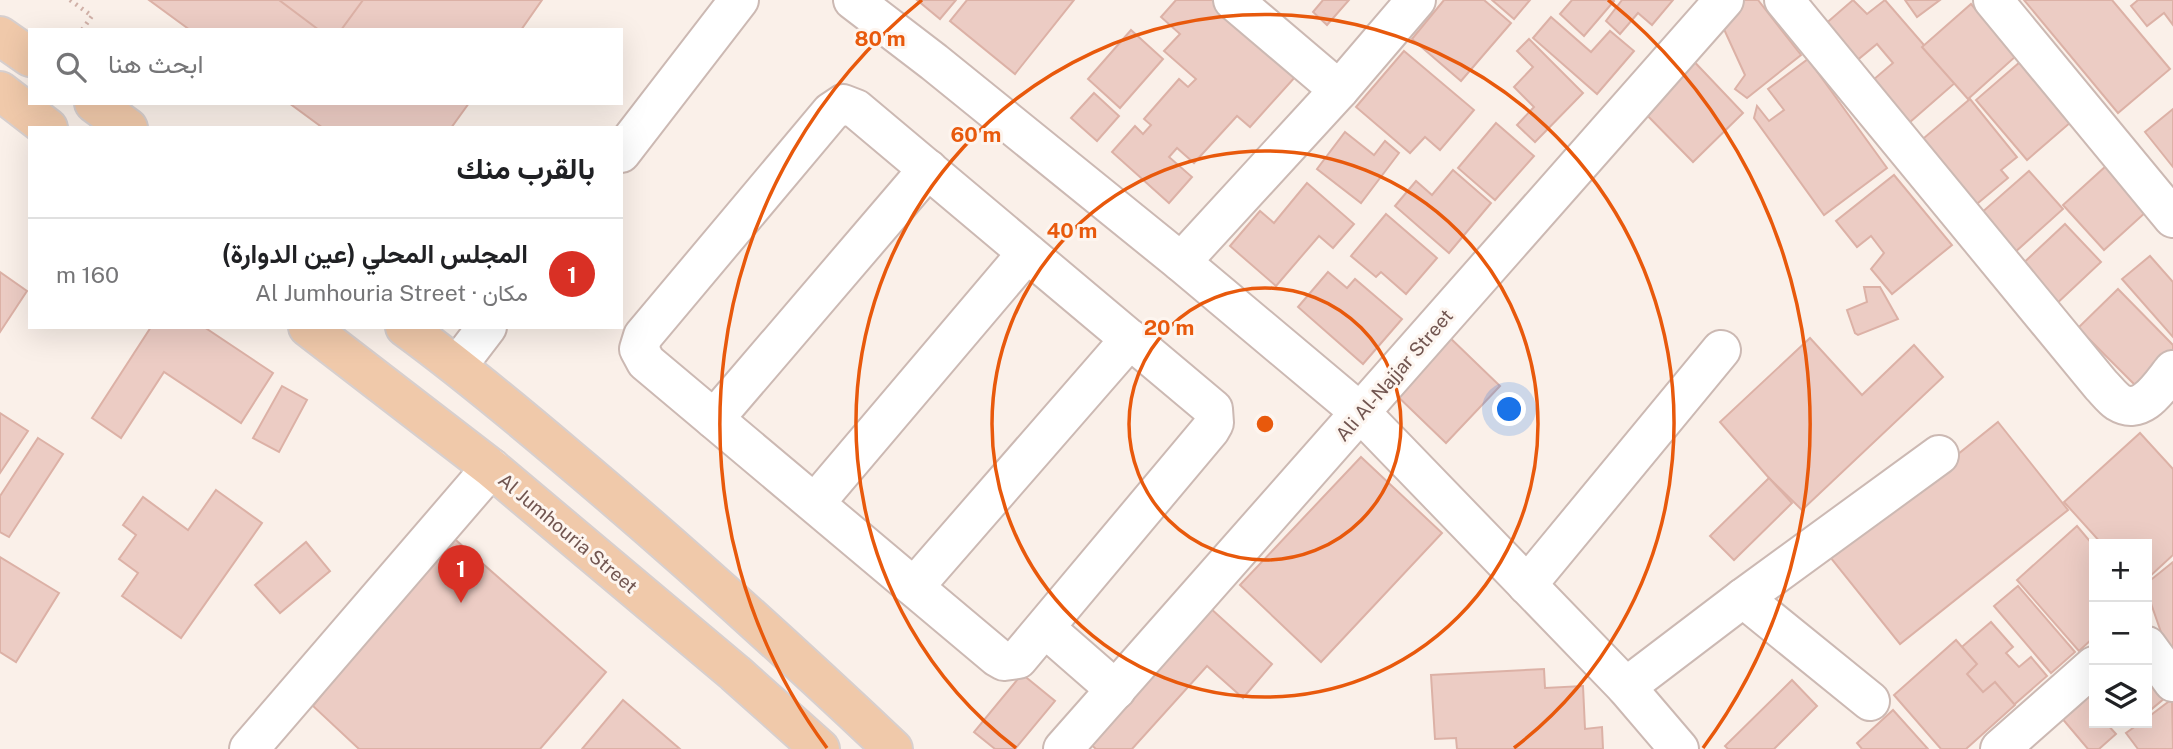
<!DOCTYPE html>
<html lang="ar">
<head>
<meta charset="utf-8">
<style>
  :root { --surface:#fff; --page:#f2f2f2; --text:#202124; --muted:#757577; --line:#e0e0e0; --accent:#d93025 }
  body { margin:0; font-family:"Public Sans",Vazirmatn,sans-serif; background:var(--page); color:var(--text); direction:rtl }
  .controls { position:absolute; right:21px; bottom:21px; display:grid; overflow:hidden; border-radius:0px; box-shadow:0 7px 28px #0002 }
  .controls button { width:63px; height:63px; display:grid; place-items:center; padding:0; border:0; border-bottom:2px solid var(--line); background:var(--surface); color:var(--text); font:35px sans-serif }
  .you { position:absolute; left:1510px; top:410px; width:24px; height:24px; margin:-18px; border:5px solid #fff; border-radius:50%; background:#1a73e8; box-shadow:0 0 0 10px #1a73e833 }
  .badge { display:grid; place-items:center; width:46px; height:46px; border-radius:50%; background:var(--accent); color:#fff; font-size:23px; font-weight:700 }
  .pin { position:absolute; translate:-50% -58px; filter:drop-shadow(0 2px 4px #0008) }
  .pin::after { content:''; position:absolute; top:37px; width:24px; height:21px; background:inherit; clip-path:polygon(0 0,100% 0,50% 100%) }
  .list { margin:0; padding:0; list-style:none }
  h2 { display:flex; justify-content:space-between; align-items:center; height:91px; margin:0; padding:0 28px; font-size:30px }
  h2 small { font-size:23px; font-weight:400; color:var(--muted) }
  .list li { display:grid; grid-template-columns:46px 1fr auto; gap:21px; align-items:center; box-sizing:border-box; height:112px; padding:0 28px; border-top:2px solid var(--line) }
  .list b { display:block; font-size:26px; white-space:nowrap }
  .list p { margin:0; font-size:23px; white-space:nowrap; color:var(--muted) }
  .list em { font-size:23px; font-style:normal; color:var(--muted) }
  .icon { flex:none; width:38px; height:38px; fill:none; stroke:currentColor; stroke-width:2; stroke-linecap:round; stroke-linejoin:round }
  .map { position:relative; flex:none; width:2173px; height:749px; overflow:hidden; direction:ltr }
  .search { position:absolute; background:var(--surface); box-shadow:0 7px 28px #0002; left:28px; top:28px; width:595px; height:77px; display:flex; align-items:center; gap:18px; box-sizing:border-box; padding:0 24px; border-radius:0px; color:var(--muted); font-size:26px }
  .panel { position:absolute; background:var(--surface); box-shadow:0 7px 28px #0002; left:28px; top:126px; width:595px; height:203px; border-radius:0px; direction:rtl }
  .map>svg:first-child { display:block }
  .building { fill:#ecccc4; stroke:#dcb1a6; stroke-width:2 }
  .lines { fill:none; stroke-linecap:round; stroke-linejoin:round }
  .minor-casing { stroke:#ccb9b3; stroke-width:42 }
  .major-casing { stroke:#d7cfce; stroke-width:42 }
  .path { stroke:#d0b0a7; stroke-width:4.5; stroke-dasharray:2 5; stroke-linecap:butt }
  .minor { stroke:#fff; stroke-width:38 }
  .major { stroke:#f0c9aa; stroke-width:38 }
  .ring { fill:none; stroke:#e8590c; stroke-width:3.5 }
  .labels { text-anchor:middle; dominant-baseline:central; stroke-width:6; stroke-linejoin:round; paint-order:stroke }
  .street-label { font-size:19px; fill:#715550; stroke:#fdf5ef }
  .centre { fill:#e8590c; stroke:#fdf5ef; stroke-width:3.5 }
  .ring-label { font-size:21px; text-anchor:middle; font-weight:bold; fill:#e8590c; stroke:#fdf5ef; stroke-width:6; stroke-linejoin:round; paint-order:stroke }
</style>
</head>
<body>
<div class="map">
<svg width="2173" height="749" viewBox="0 0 2173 749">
  <rect width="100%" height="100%" fill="#faf0e9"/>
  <g class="building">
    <path d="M149,0H542L521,30H190Z"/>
    <path d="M279,0H363L341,30H319Z"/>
    <path d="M917,0H956L940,19Z"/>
    <path d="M967,0H1074L1015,74L950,21Z"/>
    <path d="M1176,0H1231L1305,66L1250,127L1237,116L1194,163L1177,148L1169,157L1192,177L1169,203L1112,152L1135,126L1143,134L1151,125L1144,119L1179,79L1188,87L1196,79L1164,51L1180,34L1161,17Z"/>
    <path d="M1323,0H1349L1327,25L1313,12Z"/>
    <path d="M1444,0H1484L1511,23L1461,81L1412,39Z"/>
    <path d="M1492,0H1530L1514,19Z"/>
    <path d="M1572,0H1613L1614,1L1584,36L1560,14Z"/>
    <path d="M1622,0H1673L1652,25L1638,13L1620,34L1606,21Z"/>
    <path d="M1735,0H1758L1801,55L1747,98L1735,89L1745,75L1717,14Z"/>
    <path d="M1853,0L1867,14L1885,0L1956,82L1902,129L1866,86L1893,63L1877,44L1855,62L1823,26Z"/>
    <path d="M1905,0H1940L1917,17Z"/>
    <path d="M2024,0H2112L2170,69L2118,113Z"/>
    <path d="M2138,0H2173V25L2164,13L2147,26L2131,6Z"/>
    <path d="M1971,4L2016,56L1968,99L1922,47Z"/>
    <path d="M1551,17L1591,52L1610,31L1634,51L1597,94L1533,38Z"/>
    <path d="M1131,30L1163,59L1120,108L1088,79Z"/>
    <path d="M1529,39L1583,93L1535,142L1517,125L1534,107L1514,87L1533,67L1517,51Z"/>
    <path d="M1404,51L1474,110L1440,150L1425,137L1410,153L1356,107Z"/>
    <path d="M1686,53L1743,113L1693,162L1635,103Z"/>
    <path d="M1808,59L1887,168L1824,215L1754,118L1757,106L1769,121L1784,110L1768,89Z"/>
    <path d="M2020,62L2071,122L2027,160L1976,100Z"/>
    <path d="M1094,93L1119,116L1097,141L1071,118Z"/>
    <path d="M1970,99L2017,157L2001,170L2008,178L1972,208L1918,143Z"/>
    <path d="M289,103H469L451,128H323Z"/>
    <path d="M2173,109V167L2145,132Z"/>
    <path d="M1496,123L1534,156L1495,200L1458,168Z"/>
    <path d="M1345,132L1374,155L1385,141L1399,153L1361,203L1317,169Z"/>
    <path d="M2106,166L2147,211L2104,250L2063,205Z"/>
    <path d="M1453,170L1491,203L1449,253L1395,206L1416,181L1432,195Z"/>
    <path d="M2029,171L2063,209L2014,253L1980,214Z"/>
    <path d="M1894,175L1952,245L1892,294L1871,269L1884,253L1871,236L1857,247L1836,221Z"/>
    <path d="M1307,183L1354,224L1333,248L1319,236L1276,286L1230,246L1260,211L1274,223Z"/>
    <path d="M1386,214L1437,258L1406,294L1381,272L1376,277L1351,256Z"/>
    <path d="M2065,224L2101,262L2053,307L2017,269Z"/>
    <path d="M2150,256L2173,282V337L2122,279Z"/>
    <path d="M0,272L27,291L0,332Z"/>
    <path d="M1328,272L1347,288L1355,279L1402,319L1363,364L1298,307Z"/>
    <path d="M1864,287H1880L1898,319L1858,335L1855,333L1847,310L1867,302Z"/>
    <path d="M2118,289L2173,345V352L2137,387L2078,328Z"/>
    <path d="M151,327H204L273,373L241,423L164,372L121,438L92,418Z"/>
    <path d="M1445,333L1500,386L1446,443L1391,390Z"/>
    <path d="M1810,338L1862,395L1914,345L1943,377L1802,510L1769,478L1720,422Z"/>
    <path d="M282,386L307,400L279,452L253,438Z"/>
    <path d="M0,413L28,431L0,473Z"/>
    <path d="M1998,422L2068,510L1900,644L1830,557Z"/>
    <path d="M2140,433L2173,469V555L2147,579V544H2102L2064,502Z"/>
    <path d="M38,438L63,454L9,537L0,532V496Z"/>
    <path d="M1361,457L1442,533L1321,662L1240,585Z"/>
    <path d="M1769,478L1792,503L1734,560L1710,536Z"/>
    <path d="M216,490L262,523L181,638L122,596L138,573L119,559L136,535L123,525L143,497L188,530Z"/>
    <path d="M2077,526L2094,546V637L2079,651L2017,580Z"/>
    <path d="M449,534L606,672L540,749H359L313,706Z"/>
    <path d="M306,542L330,571L280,613L255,585Z"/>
    <path d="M0,557L59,593L16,662L0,652Z"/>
    <path d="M2173,562V650L2162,635L2147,592V583Z"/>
    <path d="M2018,586L2075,652L2051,673L1994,606Z"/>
    <path d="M1209,607L1272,664L1243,698L1207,666L1132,749H1096L1088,742Z"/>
    <path d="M1991,622L2013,647L2006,653L2019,667L2031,657L2047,676L2001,716L1950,657Z"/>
    <path d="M1956,640L1977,664L1967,674L1983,692L1995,682L2015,705L1966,749H1941L1894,695Z"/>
    <path d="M2094,655V723H2106L2116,734L2099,749H2088L2049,703Z"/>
    <path d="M1544,669L1545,688L1583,686L1585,729L1602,727L1603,749H1457L1456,738L1435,739L1431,675Z"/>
    <path d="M2147,673L2166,697L2147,713Z"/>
    <path d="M1022,674L1055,701L1015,749H995L974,732Z"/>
    <path d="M1792,680L1817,706L1774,749H1728L1725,746Z"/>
    <path d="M2172,699L2173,749H2138L2126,733L2140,723H2147V718Z"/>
    <path d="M623,700L680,749H582Z"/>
    <path d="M1893,710L1928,749H1862L1857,743Z"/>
  </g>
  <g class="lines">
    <defs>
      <g id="minor">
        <path d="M853,0L934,62L1181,262L1361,413L1626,687L1679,749"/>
        <path d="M1233,0L1339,90"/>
        <path d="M1784,0L2101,385C2106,390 2112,398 2118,402C2142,417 2160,386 2173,370"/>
        <path d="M1993,0L2173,218"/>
        <path d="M843,104L856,109L1213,409L1214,423L1210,430L1018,659L1004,661L997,657L646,362L639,349L643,336L831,112Z"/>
        <path d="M621,153L739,0"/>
        <path d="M1181,262L1339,90L1416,0"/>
        <path d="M458,365L487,327"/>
        <path d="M714,419L928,169"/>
        <path d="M815,503L1027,253"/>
        <path d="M1527,585L1721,350"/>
        <path d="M914,587L1130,339"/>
        <path d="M1743,598L1870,701"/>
        <path d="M1045,628L1116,690"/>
        <path d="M2147,646L2173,682"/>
        <path d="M1626,687L1743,598L1939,455"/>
        <path d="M249,749L491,468"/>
        <path d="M1063,749L1724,0"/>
        <path d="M2000,749L2094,666"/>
      </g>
      <g id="major">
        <path d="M0,36L30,57"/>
        <path d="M0,91L48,128"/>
        <path d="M94,103L128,128"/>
        <path d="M308,327L491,468L735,673L820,749"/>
        <path d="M405,327C461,368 514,412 567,457C679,551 787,649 893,749"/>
      </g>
    </defs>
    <use href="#minor" class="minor-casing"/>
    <use href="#major" class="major-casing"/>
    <path class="path" d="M70,0L92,16L82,30"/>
    <use href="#minor" class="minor"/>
    <use href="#major" class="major"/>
  </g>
  <g class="ring">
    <circle cx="1265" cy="424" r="136"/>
    <circle cx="1265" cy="424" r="273"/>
    <path d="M1016 748A409 409 0 1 1 1514 748"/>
    <path d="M827 748A545 545 0 0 1 922 0M1608 0A545 545 0 0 1 1703 748"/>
  </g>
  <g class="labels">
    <g class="street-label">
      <text transform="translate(1394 375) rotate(-49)">Ali Al-Najjar Street</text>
      <text transform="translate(568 533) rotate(40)">Al Jumhouria Street</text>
    </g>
  </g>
  <circle cx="1265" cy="424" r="10" class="centre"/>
  <g class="ring-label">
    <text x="880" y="46">80 m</text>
    <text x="976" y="142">60 m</text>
    <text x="1072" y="238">40 m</text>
    <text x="1169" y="335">20 m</text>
  </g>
</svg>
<div class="controls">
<button>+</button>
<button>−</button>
<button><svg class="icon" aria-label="layers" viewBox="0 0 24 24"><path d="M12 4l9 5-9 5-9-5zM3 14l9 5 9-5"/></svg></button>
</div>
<div class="you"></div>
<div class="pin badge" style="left:461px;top:603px">1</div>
<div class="search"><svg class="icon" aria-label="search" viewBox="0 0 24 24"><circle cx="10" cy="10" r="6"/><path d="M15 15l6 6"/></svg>ابحث هنا</div>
<section class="panel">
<h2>بالقرب منك<small></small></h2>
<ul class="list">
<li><span class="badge">1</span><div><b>المجلس المحلي (عين الدوارة)</b><p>مكان · Al Jumhouria Street</p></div><em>160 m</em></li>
</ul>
</section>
</div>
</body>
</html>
